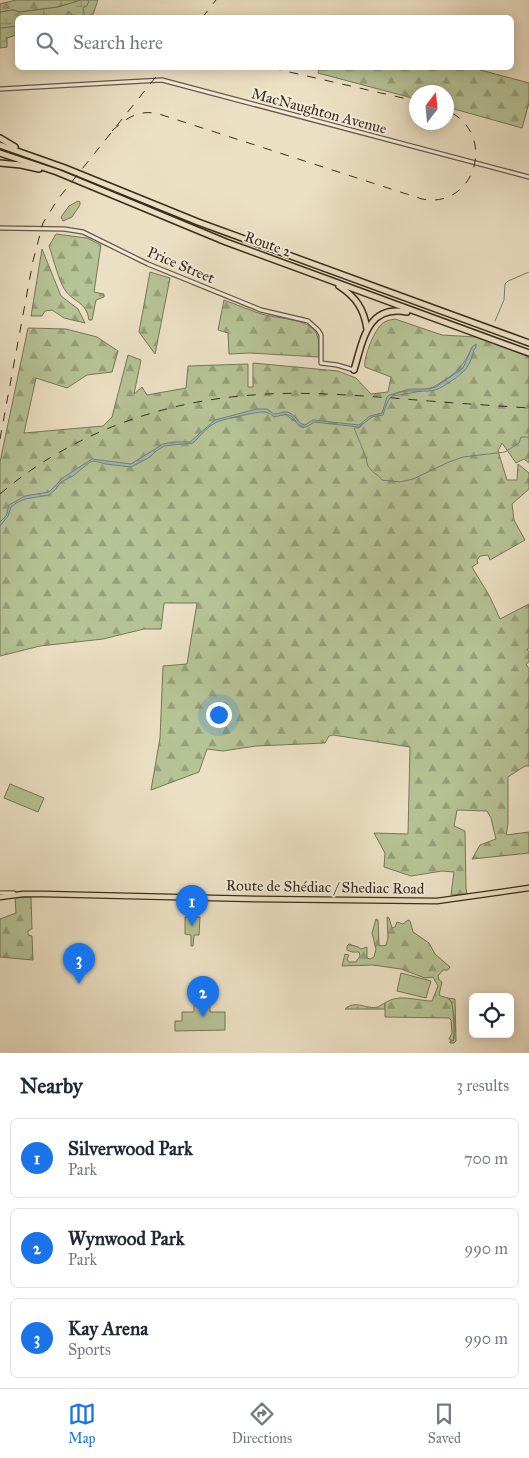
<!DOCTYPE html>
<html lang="en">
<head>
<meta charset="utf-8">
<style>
  :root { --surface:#fff; --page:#f6f6f7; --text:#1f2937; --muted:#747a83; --line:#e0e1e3; --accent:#1a73e8 }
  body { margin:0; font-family:"IM FELL Great Primer",serif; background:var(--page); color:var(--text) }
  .controls { position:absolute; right:15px; bottom:15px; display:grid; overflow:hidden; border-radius:8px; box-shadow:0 2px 12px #0003 }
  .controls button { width:45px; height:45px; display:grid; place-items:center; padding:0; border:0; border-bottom:1px solid var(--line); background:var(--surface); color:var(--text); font:25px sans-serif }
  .compass { position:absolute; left:409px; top:85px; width:45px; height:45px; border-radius:50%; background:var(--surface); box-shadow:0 2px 12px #0003; rotate:16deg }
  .you { position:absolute; left:218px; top:714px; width:18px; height:18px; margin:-12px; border:4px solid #fff; border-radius:50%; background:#1a73e8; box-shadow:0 0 0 8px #1a73e833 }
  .badge { display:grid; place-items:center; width:32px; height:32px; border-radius:50%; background:var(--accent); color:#fff; font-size:16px; font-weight:700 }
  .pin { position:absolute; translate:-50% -41px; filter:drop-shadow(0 1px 2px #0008) }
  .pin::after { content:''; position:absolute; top:26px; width:18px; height:15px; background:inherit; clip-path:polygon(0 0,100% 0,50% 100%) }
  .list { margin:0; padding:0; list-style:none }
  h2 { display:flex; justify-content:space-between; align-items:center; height:65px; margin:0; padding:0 20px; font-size:21px }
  h2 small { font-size:16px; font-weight:400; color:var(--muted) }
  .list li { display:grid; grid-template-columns:32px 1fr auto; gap:15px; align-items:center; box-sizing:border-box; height:80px; margin:0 10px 10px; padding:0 10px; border:1px solid var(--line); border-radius:8px }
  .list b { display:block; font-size:19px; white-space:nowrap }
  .list p { margin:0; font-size:16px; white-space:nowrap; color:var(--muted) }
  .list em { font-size:16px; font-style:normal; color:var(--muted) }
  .icon { flex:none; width:28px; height:28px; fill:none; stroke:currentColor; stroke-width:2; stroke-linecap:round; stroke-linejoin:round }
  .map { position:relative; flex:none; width:529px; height:1053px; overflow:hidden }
  .search { position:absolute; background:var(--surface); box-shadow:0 2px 12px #0003; left:15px; right:15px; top:15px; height:55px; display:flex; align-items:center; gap:12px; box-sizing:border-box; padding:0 18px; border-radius:8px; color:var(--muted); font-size:19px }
  .sheet { height:335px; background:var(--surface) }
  nav { display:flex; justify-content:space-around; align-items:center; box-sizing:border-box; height:70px; border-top:1px solid var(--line); background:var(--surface); font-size:14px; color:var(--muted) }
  nav a { display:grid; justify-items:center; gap:2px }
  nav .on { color:var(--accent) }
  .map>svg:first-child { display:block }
  .grass { fill:url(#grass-dots); stroke:#777758 }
  .forest { fill:url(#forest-firs); stroke:#777758 }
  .wetland { fill:url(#wetland-marsh); stroke:#777758 }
  .park { fill:#b6c396; stroke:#777758 }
  .water { fill:url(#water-ripples); stroke:#73817b }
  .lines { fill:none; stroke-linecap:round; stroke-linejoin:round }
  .stream { stroke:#73817b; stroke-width:1 }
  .minor-casing { stroke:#655845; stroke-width:5.5 }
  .major-casing { stroke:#382b1b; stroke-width:7 }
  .highway-casing { stroke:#382b1b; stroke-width:8 }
  .minor { stroke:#f3ebd9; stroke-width:3 }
  .major { stroke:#ece0c4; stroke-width:4.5 }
  .highway { stroke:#ece0c4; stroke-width:5 }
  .rail { stroke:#382b1b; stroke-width:1; stroke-dasharray:9 9; stroke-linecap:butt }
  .labels { text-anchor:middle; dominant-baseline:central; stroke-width:4; stroke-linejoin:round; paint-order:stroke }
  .street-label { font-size:15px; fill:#382b1b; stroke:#f3ebd9 }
</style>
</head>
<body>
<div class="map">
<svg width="529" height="1053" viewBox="0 0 529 1053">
  <defs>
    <pattern id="grass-dots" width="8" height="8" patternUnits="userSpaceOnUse" patternTransform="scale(1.25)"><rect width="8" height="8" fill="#b6c396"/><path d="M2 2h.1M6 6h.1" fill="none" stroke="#959f7a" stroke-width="1.8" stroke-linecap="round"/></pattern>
    <pattern id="forest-firs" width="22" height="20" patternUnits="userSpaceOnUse" patternTransform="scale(1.25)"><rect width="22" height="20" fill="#b6c396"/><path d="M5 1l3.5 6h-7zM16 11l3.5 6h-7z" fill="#959f7a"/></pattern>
    <pattern id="wetland-marsh" width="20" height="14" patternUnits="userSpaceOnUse" patternTransform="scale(1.25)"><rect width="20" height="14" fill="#b6c396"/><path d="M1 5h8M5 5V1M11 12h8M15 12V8" fill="none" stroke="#959f7a"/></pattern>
    <pattern id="water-ripples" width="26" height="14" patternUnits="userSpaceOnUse" patternTransform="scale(1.25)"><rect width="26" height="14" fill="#9abbbb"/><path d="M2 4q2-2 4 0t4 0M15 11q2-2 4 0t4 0" fill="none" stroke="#7f9897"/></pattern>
  </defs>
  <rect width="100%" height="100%" fill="#ece0c4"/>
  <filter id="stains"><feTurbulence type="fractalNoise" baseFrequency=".004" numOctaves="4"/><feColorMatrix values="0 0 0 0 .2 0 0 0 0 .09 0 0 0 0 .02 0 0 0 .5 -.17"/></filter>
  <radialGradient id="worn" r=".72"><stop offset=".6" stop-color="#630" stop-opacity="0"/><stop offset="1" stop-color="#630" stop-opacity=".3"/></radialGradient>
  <g class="grass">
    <path d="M447,998L455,999L456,1041L454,1043H450V1041H453L454,1039V1016L450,1000Z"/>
    <path d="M385,1003V1009H345C356,999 366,1010 378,1007C378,1007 384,1003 385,1003Z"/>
  </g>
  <g class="forest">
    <path d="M16,0H81L58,7L20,12L13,10L0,12V4Z"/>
    <path d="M319,68H473L529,83V103L522,128L447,107L446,92H416V99L318,73Z"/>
    <path d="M78,201L80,202V205L72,217L63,221L61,217L69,206Z"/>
    <path d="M56,234L87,238L101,245L94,292L104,294V297L96,300L92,320H89C86,301 74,303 65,290C59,282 53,257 49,246Z"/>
    <path d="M42,249L61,296L78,309L85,323L64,318L52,310L45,311L42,316H31Z"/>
    <path d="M150,272L170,278L155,354L139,332Z"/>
    <path d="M224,300C238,305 251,311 265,315C280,319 307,318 316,333C320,340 319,349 319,357L250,353L229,354L228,333L218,330Z"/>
    <path d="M395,319L442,335L476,337L529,354V463L524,459L516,463L502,443L498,451L507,480H517L518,464L529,473V489L512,504L514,520L525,540L490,560L488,555L480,556L477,560L478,563L472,567L490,597L500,619L529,604V648L527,649L529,652V662L526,664L529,669V766H525L508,777V824L506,835L529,832V853L472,859L480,845L496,839L491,818L487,811L457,810L454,826L465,831L466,888L467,894L451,895L454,872L442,871L411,876L384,867L385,853L374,833L408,834L410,747L333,735L329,736L325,743L256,746L223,751L207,749L199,772L151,790L160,738L163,666L187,664L197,603H164L161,629H144L103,639L40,646L0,656V462L28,328L66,329L97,337L118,351L112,372L87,375L67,388L36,378L24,433L103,426L112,417L128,355L141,360L134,394L142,387L147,395L186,388L188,366L248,364V387H253V363L338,371L356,378L371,394L388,392L391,377L365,367C363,358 375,328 383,323C387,320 391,320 395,319Z"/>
    <path d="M31,897L32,929L28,931V935L32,936L33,960L0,957V919L16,913L15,898Z"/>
    <path d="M387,917L389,918L392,928L395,927L397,922L403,924L408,920L410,921L413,932L429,943L435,954L450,967L448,970H443L438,976L439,980L442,982L439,995C442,997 448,997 450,1000C454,1003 455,1036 453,1041L449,1039L452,1033L451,1020L449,1018L385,1017V1003C399,993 417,1001 432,1001L438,986L433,977L425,978L401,969L373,965L342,966L345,954L349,955L347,959L349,962H356L360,956L359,952H352L347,950V946L349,944L358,947L361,949L367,947V958L370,959L374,957L376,949L372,933L376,919L378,920L379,945L382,946L386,945L388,938Z"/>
  </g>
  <path class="wetland" d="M81,0H98L92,17L18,18L16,35L7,38V47L0,48V12L13,10L20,12L58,7Z"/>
  <g class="park">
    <path d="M10,784L44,798L38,812L4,798Z"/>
    <path d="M185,917H200L199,935H194L193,946H191V935L185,934Z"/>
    <path d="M401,973L431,981L426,998L397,991Z"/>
    <path d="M194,1001H210V1012H225V1030L175,1031V1021H182V1012H194Z"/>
  </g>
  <path class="water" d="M476,344V347C472,351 473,357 469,364C464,374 450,382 440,388C426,396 404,385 391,397C387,401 385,409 383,415L372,417L359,427L314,422C297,435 299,421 291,416C287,413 279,416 274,417C271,414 268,412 264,412C260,411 220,420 217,422C208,426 200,436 193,443L164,446L156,451L150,457L131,467L106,464L94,461L90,462L73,476L61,482L55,490L49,495L25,499L16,503L11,507L8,516L0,526V522L6,516L9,505L25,496L49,492L64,477L92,459L131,464L163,444L174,442H190L215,420L257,409H267L274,414C279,414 283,411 287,412C296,414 296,423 305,425L313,420L359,425L370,416L382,413L387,397L389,395L410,389H425L436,387L463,368L472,347Z"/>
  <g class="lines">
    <g class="stream">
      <path d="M66,18L67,13L69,12L76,18"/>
      <path d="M85,18L83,8L87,6L89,0"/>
      <path d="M0,28L18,26"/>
      <path d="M495,321L504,300L505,284L508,281L529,272"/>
      <path d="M430,389C450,377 459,373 470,352"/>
      <path d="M393,396L422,391"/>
      <path d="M285,414L296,422"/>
      <path d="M230,418L239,417"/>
      <path d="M329,423L337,424"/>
      <path d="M354,428C358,437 361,446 365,455C367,458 366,462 368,466C371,472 378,474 382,480L400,482L413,479L449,462L463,457L505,452L519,443L521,437H529"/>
      <path d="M355,428H359L362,425"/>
    </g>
    <defs>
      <g id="minor">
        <path d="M0,89L162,80L529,177"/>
        <path d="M0,228L64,229L83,232L148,264L261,310L308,321L318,330L321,335V363L337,365L354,370"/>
        <path d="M0,893H14"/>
      </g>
      <path id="major" d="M0,897L23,894H44L255,899L437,901L529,888"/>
      <g id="highway">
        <path d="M0,138L15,147"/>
        <path d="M0,145L65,168L198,222L529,343"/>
        <path d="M0,153L57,172L226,242L529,353"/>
        <path d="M0,163L21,165L39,169"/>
        <path d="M339,286C356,297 364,309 367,329"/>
        <path d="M354,370C363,341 367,304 407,312"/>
      </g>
    </defs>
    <use href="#minor" class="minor-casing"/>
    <use href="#major" class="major-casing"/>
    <use href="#highway" class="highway-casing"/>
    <use href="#minor" class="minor"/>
    <use href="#major" class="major"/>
    <use href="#highway" class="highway"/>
    <g class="rail">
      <path d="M202,18L216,0"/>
      <path d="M272,68L416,101"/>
      <path d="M112,131C126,118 139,109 159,114L422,199C475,210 499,133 446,110"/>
      <path d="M0,439L33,261L43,223L58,199L163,68"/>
      <path d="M0,494C70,434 162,401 253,395C300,391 347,395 393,398C438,402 484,405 529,408"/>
    </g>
  </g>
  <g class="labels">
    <g class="street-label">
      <text transform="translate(319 111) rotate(15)">MacNaughton Avenue</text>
      <text transform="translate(268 244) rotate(20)">Route 2</text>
      <text transform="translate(181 265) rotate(23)">Price Street</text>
      <text transform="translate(325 887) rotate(1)">Route de Shédiac / Shediac Road</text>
    </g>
  </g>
  <rect width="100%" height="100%" filter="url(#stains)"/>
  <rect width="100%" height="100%" fill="url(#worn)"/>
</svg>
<div class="controls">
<button><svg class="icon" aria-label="locate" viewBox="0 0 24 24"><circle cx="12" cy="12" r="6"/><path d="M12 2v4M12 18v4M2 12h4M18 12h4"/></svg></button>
</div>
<svg class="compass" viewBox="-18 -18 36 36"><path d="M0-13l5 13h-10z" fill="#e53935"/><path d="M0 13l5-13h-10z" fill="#747a83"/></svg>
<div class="you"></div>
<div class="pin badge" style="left:192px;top:926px">1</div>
<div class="pin badge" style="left:203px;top:1017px">2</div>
<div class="pin badge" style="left:79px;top:984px">3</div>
<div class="search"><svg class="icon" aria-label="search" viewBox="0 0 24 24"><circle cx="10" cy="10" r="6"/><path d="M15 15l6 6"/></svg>Search here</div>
</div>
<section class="sheet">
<h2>Nearby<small>3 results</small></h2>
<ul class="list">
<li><span class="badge">1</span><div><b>Silverwood Park</b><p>Park</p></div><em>700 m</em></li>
<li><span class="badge">2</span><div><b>Wynwood Park</b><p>Park</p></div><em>990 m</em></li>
<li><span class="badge">3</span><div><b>Kay Arena</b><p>Sports</p></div><em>990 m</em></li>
</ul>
</section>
<nav>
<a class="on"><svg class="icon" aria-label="map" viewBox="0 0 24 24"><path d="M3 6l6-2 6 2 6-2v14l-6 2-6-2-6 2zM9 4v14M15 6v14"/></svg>Map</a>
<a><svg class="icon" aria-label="directions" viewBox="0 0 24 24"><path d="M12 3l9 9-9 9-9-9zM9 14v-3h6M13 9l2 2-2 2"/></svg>Directions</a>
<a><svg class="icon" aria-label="saved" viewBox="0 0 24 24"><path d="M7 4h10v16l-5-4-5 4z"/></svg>Saved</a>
</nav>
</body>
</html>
